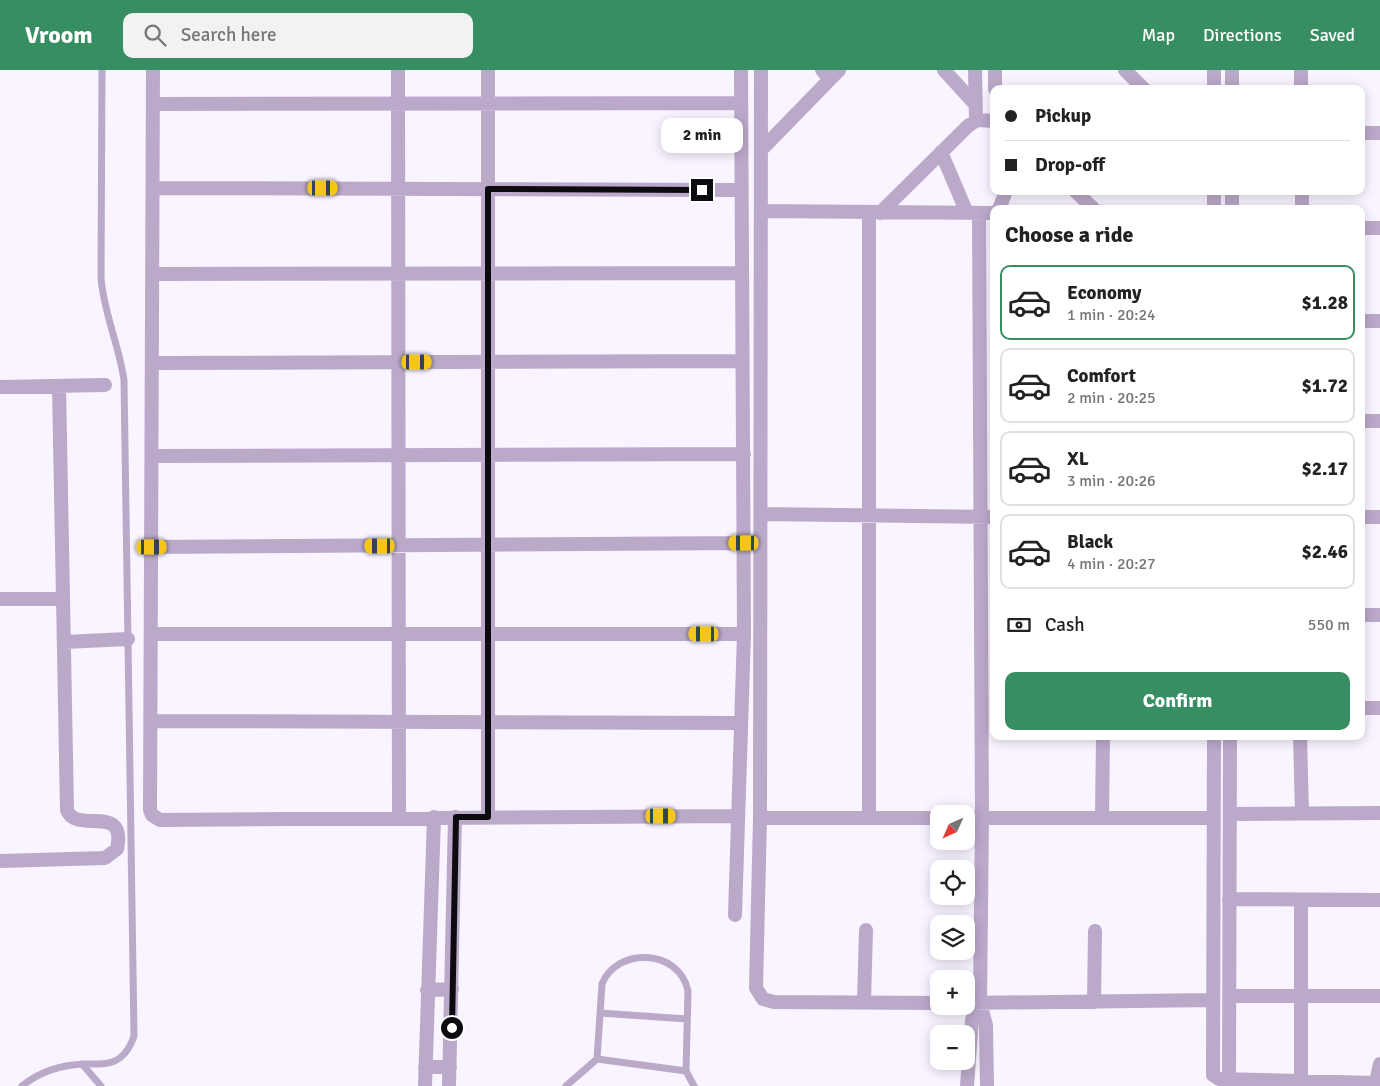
<!DOCTYPE html>
<meta charset="utf-8">
<style>
body{margin:0;font-family:Signika,sans-serif;background:#f2f2f2;color:#222;height:100vh;display:flex;flex-direction:column;font-size:19px;white-space:nowrap}
*{box-sizing:border-box;margin:0}
p{font-size:16px;color:#767676}
.icon{flex:none;width:28px;height:28px;fill:none;stroke:currentColor;stroke-width:2;stroke-linecap:round;stroke-linejoin:round}
.map{position:relative;flex:1;overflow:hidden}
.panel{position:absolute;left:990px;top:135px;width:375px;height:535px;display:flex;flex-direction:column;background:#fff;border-radius:10px;box-shadow:0 2px 12px #0003}
.panel>*{flex:none}
.banner{position:absolute;left:990px;top:15px;width:375px;height:110px;border-radius:10px;box-shadow:0 2px 12px #0003;display:grid;align-content:center;height:110px;padding:0 15px;background:#fff}
.needle{width:32px;rotate:225deg}
.controls{position:absolute;left:930px;top:735px;display:grid;gap:10px}
.controls a{display:grid;place-items:center;width:45px;height:45px;border-radius:10px;background:#fff;box-shadow:0 2px 12px #0003;font-size:25px}
.end{position:absolute;width:22px;height:22px;margin:-11px;border:6px solid #0d0b0f;background:#fff;box-shadow:0 0 0 2px #fff}
.from{border-radius:50%}
.bubble{position:absolute;height:35px;border-radius:10px;background:#fff;box-shadow:0 2px 12px #0003;font-size:16px;font-weight:700;line-height:35px;text-align:center}
.car{position:absolute;width:15px;height:30px;margin:-15px -8px;border-radius:6px;box-shadow:0 0 4px 1px #0007;background:linear-gradient(#f5c518 24%,#345 0 40%,#f5c518 0 76%,#345 0 86%,#f5c518 0)}
.banner b{display:flex;align-items:center;gap:18px;height:48px;font-size:19px}
.banner b+b{border-top:1px solid #e0e0e0}
.banner i{width:12px;height:12px;background:#222}
ul{padding:0;list-style:none}
li{display:flex;align-items:center;gap:15px;height:75px;margin:0 10px 8px;padding:0 5px;border:2px solid #e0e0e0;border-radius:10px}
li div{flex:1}
li b{display:block;font-size:19px}
li em{font-style:normal;font-weight:700}
li.active{border-color:#368e62}
li>.icon{width:45px;height:45px;stroke-width:1.5}
h2{padding:0 15px;font-size:22px;line-height:60px}
.pay{display:flex;align-items:center;gap:12px;height:55px;padding:0 15px;font-size:19px}
.pay p{margin-inline-start:auto}
.primary-button{display:flex;gap:10px;margin-top:auto;padding:10px 15px}
.primary-button a{flex:1;height:58px;border-radius:10px;background:#368e62;color:#fff;font-size:20px;font-weight:700;line-height:58px;text-align:center}
header{display:flex;align-items:center;gap:30px;box-sizing:border-box;height:70px;padding:0 25px;background:#368e62;color:#fff}
header strong{font-size:24px}
nav{display:flex;gap:28px;margin-inline-start:auto;font-size:18px}
.search{width:350px;height:45px;background:#f2f2f2;display:flex;align-items:center;gap:12px;box-sizing:border-box;padding:0 18px;border-radius:10px;color:#767676;font-size:19px}
.map>svg:first-child{display:block}
.lines{fill:none;stroke-linecap:round;stroke-linejoin:round}
.service{stroke:#baa9c9;stroke-width:7}
.minor{stroke:#baa9c9;stroke-width:14}
.route{stroke:#0d0b0f;stroke-width:6}
</style>
<header>
<strong>Vroom</strong>
<div class="search"><svg class="icon" aria-label="search" viewBox="0 0 24 24"><circle cx="10" cy="10" r="6"/><path d="M15 15l6 6"/></svg>Search here</div>
<nav><a>Map</a><a>Directions</a><a>Saved</a></nav>
</header>
<div class="map">
<svg width="1380" height="1016" viewBox="0 0 1380 1016">
<rect width="100%" height="100%" fill="#f9f4ff"/>
<g class="lines">
<path class="service" d="M600,943L687,949
M597,989L602,914C616,877 679,878 688,921L686,1001
M82,994L101,1016
M22,1016C39,1002 62,995 84,994C92,994 104,995 112,992C124,988 130,978 134,966L124,310C119,275 104,244 101,208L102,0
M566,1016L597,989L686,1001L694,1016"/>
<path class="minor" d="M153,0L150,740L152,745L160,750L738,746
M398,0L399,747
M488,0V747
M761,0L760,748L756,918L763,929L774,932L939,933
M822,0L830,9
M944,0L975,34
M975,0L976,50
M1125,0L1144,19
M1214,0V19
M1301,0V19
M995,19V0
M1232,19V0
M153,34L741,33
M1361,63H1380
M762,79L839,0
M941,82L967,143
M154,118L741,120
M1075,121L1094,139
M1214,121V139
M1302,121V139
M999,139L1006,121
M1232,139V121
M762,141L994,143
M880,143L968,56L977,50L994,51
M979,143L982,748L980,933L986,955L987,1016
M1361,158H1380
M153,204L741,203
M1361,251H1380
M152,293L742,291
M0,317L105,315
M1361,351H1380
M152,386L744,384
M761,444L994,447
M1361,447H1380
M151,477L744,473
M0,529H63
M1361,545H1380
M151,564H744
M64,572L128,569
M1361,638H1380
M151,651L740,653
M1214,666L1213,1005L1219,1009L1375,1013
M1300,666L1302,743
M1230,744L1380,743
M760,748H939
M869,748V142
M966,748H1212
M1102,748L1103,666
M0,791L105,788L117,779C127,732 76,765 67,740L59,316
M1229,829L1380,830
M1301,830V1011
M735,845L744,564L741,0
M427,920L452,919
M1229,926H1380
M864,931L866,860
M1094,932L1095,861
M966,933L1213,930
M425,997H450
M1229,1010L1230,666
M425,1016L434,747
M449,1016L455,747
M967,1016L972,950L980,933
M1375,1016L1380,994"/>
</g>
<g class="lines">
<path class="route" d="M452,958L456,747H488V119L702,120"/>
</g>
</svg>
<div class="controls">
<a><svg class="needle" viewBox="-14 -14 28 28"><path d="M0-13l5 13h-10z" fill="#e53935"/><path d="M0 13l5-13h-10z" fill="#767676"/></svg></a>
<a><svg class="icon" aria-label="locate" viewBox="0 0 24 24"><circle cx="12" cy="12" r="6"/><path d="M12 2v4M12 18v4M2 12h4M18 12h4"/></svg></a>
<a><svg class="icon" aria-label="layers" viewBox="0 0 24 24"><path d="M12 4l9 5-9 5-9-5zM3 14l9 5 9-5"/></svg></a>
<a>+</a>
<a>−</a>
</div>
<i class="end from" style="left:452px;top:958px"></i>
<i class="end" style="left:702px;top:120px"></i>
<div class="bubble" style="left:661px;top:48px;width:82px">2 min</div>
<i class="car" style="left:323px;top:118px;rotate:90deg"></i>
<i class="car" style="left:417px;top:292px;rotate:90deg"></i>
<i class="car" style="left:744px;top:473px;rotate:270deg"></i>
<i class="car" style="left:380px;top:476px;rotate:270deg"></i>
<i class="car" style="left:152px;top:477px;rotate:90deg"></i>
<i class="car" style="left:704px;top:564px;rotate:270deg"></i>
<i class="car" style="left:661px;top:746px;rotate:90deg"></i>
<div class="banner">
<b><i class="from"></i>Pickup</b>
<b><i></i>Drop-off</b>
</div>
<section class="panel">
<h2>Choose a ride</h2>
<ul>
<li class="active"><svg class="icon" aria-label="car" viewBox="0 0 24 24"><path d="M5 17H2v-5l4-1 3-4h7l3 4 3 1v5h-3M9 17h6M6 11h13"/><circle cx="7" cy="17" r="2"/><circle cx="17" cy="17" r="2"/></svg><div><b>Economy</b><p>1 min · 20:24</p></div><em>$1.28</em></li>
<li><svg class="icon" aria-label="car" viewBox="0 0 24 24"><path d="M5 17H2v-5l4-1 3-4h7l3 4 3 1v5h-3M9 17h6M6 11h13"/><circle cx="7" cy="17" r="2"/><circle cx="17" cy="17" r="2"/></svg><div><b>Comfort</b><p>2 min · 20:25</p></div><em>$1.72</em></li>
<li><svg class="icon" aria-label="car" viewBox="0 0 24 24"><path d="M5 17H2v-5l4-1 3-4h7l3 4 3 1v5h-3M9 17h6M6 11h13"/><circle cx="7" cy="17" r="2"/><circle cx="17" cy="17" r="2"/></svg><div><b>XL</b><p>3 min · 20:26</p></div><em>$2.17</em></li>
<li><svg class="icon" aria-label="car" viewBox="0 0 24 24"><path d="M5 17H2v-5l4-1 3-4h7l3 4 3 1v5h-3M9 17h6M6 11h13"/><circle cx="7" cy="17" r="2"/><circle cx="17" cy="17" r="2"/></svg><div><b>Black</b><p>4 min · 20:27</p></div><em>$2.46</em></li>
</ul>
<div class="pay"><svg class="icon" aria-label="cash" viewBox="0 0 24 24"><path d="M3 7h18v10H3z"/><circle cx="12" cy="12" r="2"/></svg>Cash<p>550 m</p></div>
<div class="primary-button"><a>Confirm</a></div>
</section>
</div>
